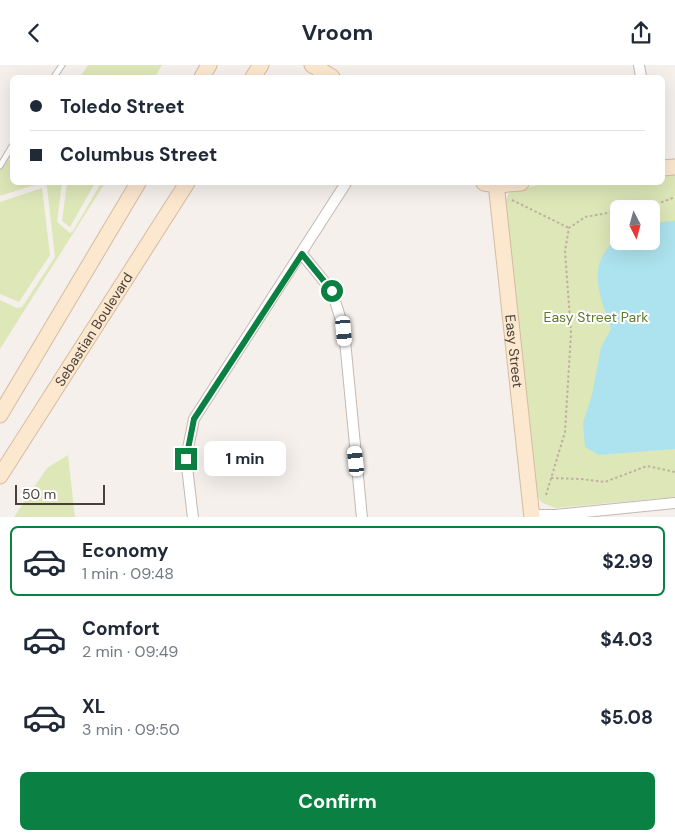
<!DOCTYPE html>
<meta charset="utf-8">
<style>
body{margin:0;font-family:"DM Sans",sans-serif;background:#f6f6f7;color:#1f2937;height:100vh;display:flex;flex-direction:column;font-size:19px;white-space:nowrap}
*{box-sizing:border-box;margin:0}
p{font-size:16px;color:#747a83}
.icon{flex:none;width:28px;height:28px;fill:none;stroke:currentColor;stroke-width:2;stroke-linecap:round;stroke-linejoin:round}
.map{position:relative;height:452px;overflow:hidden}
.side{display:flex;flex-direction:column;background:#fff;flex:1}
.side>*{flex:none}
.banner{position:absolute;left:10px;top:10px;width:655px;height:110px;border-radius:8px;box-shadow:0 5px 20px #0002;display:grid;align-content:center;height:110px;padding:0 20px;background:#fff}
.needle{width:32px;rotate:174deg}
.buttons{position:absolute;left:610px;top:135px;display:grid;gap:10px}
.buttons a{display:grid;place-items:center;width:50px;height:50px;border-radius:8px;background:#fff;box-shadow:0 5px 20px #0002;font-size:25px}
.scale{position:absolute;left:15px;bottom:12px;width:90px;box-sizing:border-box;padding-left:5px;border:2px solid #4a403a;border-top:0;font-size:14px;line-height:18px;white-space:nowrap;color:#4a403a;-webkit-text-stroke:4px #fff;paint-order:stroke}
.end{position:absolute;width:22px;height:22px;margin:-11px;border:6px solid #0b8043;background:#fff;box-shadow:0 0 0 2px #fff}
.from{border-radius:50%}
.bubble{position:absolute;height:35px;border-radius:8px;background:#fff;box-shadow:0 5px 20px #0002;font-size:16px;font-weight:700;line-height:35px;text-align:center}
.car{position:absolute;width:15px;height:30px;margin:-15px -8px;border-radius:6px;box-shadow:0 0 4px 1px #0007;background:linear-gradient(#fff 24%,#345 0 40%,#fff 0 76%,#345 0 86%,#fff 0)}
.banner b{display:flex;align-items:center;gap:18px;height:48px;font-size:19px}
.banner b+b{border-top:1px solid #e0e1e3}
.banner i{width:12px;height:12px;background:#1f2937}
ul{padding:9px 0 0;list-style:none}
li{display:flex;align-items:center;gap:15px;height:70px;margin:0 10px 8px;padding:0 10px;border:2px solid transparent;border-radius:8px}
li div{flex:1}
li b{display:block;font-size:19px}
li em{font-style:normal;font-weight:700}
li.selected{border-color:#0b8043}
li>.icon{width:45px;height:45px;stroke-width:1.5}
.cta{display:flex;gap:10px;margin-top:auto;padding:10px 20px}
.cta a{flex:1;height:58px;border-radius:8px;background:#0b8043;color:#fff;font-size:20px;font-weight:700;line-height:58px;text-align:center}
header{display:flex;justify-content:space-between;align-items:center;height:65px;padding:0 20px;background:#fff;font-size:22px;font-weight:700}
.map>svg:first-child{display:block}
.green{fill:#dde7b8;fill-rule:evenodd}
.water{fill:#ade3ee}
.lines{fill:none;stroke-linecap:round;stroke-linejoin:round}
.lane-casing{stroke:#c4b9b2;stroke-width:7}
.street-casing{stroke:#c4b9b2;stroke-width:12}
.secondary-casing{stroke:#d6bba0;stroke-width:17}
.path{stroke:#c2aea1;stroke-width:2;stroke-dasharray:2.5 2.5;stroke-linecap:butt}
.lane{stroke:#fff;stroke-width:5}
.street{stroke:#fff;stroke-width:10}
.secondary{stroke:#fce7cf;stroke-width:15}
.route{stroke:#0b8043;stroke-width:6}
.labels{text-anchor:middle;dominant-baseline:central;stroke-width:4;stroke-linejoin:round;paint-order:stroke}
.park-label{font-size:14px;fill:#5d7a2e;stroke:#fff}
.street-label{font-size:14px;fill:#4a403a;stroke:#fff}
</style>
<header><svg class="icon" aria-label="back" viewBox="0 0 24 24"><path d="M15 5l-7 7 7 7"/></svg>Vroom<svg class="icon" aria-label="share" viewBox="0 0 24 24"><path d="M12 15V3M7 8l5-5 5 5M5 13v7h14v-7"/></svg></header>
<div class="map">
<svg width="675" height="453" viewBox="0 0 675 453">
<rect width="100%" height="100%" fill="#f5f0ec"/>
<path class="green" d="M88,0H162L155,12H80Z
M12,81L11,105L12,118H40L0,131V101Z
M675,107V432L555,443L541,437L534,425L505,137L509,128C549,111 619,118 662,118L663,108ZM619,144H651V176H619Z
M45,118H62L57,157L70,168L73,166L101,118H105L0,284V235L17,243L22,242L55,192L47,122Z
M67,118H95L70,162L62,156Z
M42,123L50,190L19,237L0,229V137Z
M68,390L75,452H14L47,403Z"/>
<path class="water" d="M675,156V384L599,390L585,382L583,358L592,330L601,282L611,264C600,230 584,198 619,173V176H651V158Z"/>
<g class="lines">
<defs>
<path id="lane" d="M54,12L62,0
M0,101L12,81"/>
<path id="street" d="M639,0L641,12
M302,189L332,226L344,265L362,453
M532,450H555L675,438
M193,453L186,393L194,354L346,118"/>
<g id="secondary">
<path d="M312,0L332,12"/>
<path d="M202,12L209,0"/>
<path d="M253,12L261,0"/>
<path d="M662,103L675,102"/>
<path d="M484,118L497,120L521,118"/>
<path id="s1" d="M496,118L532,453"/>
<path d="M0,350L138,118"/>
<path id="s2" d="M0,411L187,118"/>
</g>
</defs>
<use href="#lane" class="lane-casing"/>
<use href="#street" class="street-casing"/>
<use href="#secondary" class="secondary-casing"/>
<path class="path" d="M512,135L569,163
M632,144L652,141L675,132
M551,413L581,414L605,417L647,401L675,407
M546,430L565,367L571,268L565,186L569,163L585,152L619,146"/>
<use href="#lane" class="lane"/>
<use href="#street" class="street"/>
<use href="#secondary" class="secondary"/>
</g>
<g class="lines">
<path class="route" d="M186,394L194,354L302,189L332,226"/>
</g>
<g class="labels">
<g class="park-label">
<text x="596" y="252">Easy Street Park</text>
</g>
<g class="street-label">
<text stroke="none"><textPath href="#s2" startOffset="174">Sebastian Boulevard</textPath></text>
<text stroke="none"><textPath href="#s1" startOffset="169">Easy Street</textPath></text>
</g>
</g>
</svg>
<div class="buttons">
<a><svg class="needle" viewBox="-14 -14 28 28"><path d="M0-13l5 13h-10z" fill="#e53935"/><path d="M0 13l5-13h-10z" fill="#747a83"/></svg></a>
</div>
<div class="scale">50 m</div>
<i class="end from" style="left:332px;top:226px"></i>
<i class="end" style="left:186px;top:394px"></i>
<div class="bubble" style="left:204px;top:376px;width:82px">1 min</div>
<i class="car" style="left:344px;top:266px;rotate:175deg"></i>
<i class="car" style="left:356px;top:396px;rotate:354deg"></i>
<div class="banner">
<b><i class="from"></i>Toledo Street</b>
<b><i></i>Columbus Street</b>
</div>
</div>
<section class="side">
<ul>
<li class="selected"><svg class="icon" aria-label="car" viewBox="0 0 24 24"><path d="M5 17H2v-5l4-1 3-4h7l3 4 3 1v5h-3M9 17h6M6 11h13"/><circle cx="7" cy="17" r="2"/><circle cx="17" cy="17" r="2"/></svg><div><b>Economy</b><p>1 min · 09:48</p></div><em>$2.99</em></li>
<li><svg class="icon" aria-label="car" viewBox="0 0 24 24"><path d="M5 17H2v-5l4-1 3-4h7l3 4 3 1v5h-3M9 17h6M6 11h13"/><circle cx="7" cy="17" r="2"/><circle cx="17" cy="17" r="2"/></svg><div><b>Comfort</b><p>2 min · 09:49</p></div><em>$4.03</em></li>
<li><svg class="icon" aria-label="car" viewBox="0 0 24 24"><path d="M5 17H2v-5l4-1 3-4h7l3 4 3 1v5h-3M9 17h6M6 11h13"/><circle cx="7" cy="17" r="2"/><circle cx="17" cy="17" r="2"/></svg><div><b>XL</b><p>3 min · 09:50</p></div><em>$5.08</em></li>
</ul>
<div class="cta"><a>Confirm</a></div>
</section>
